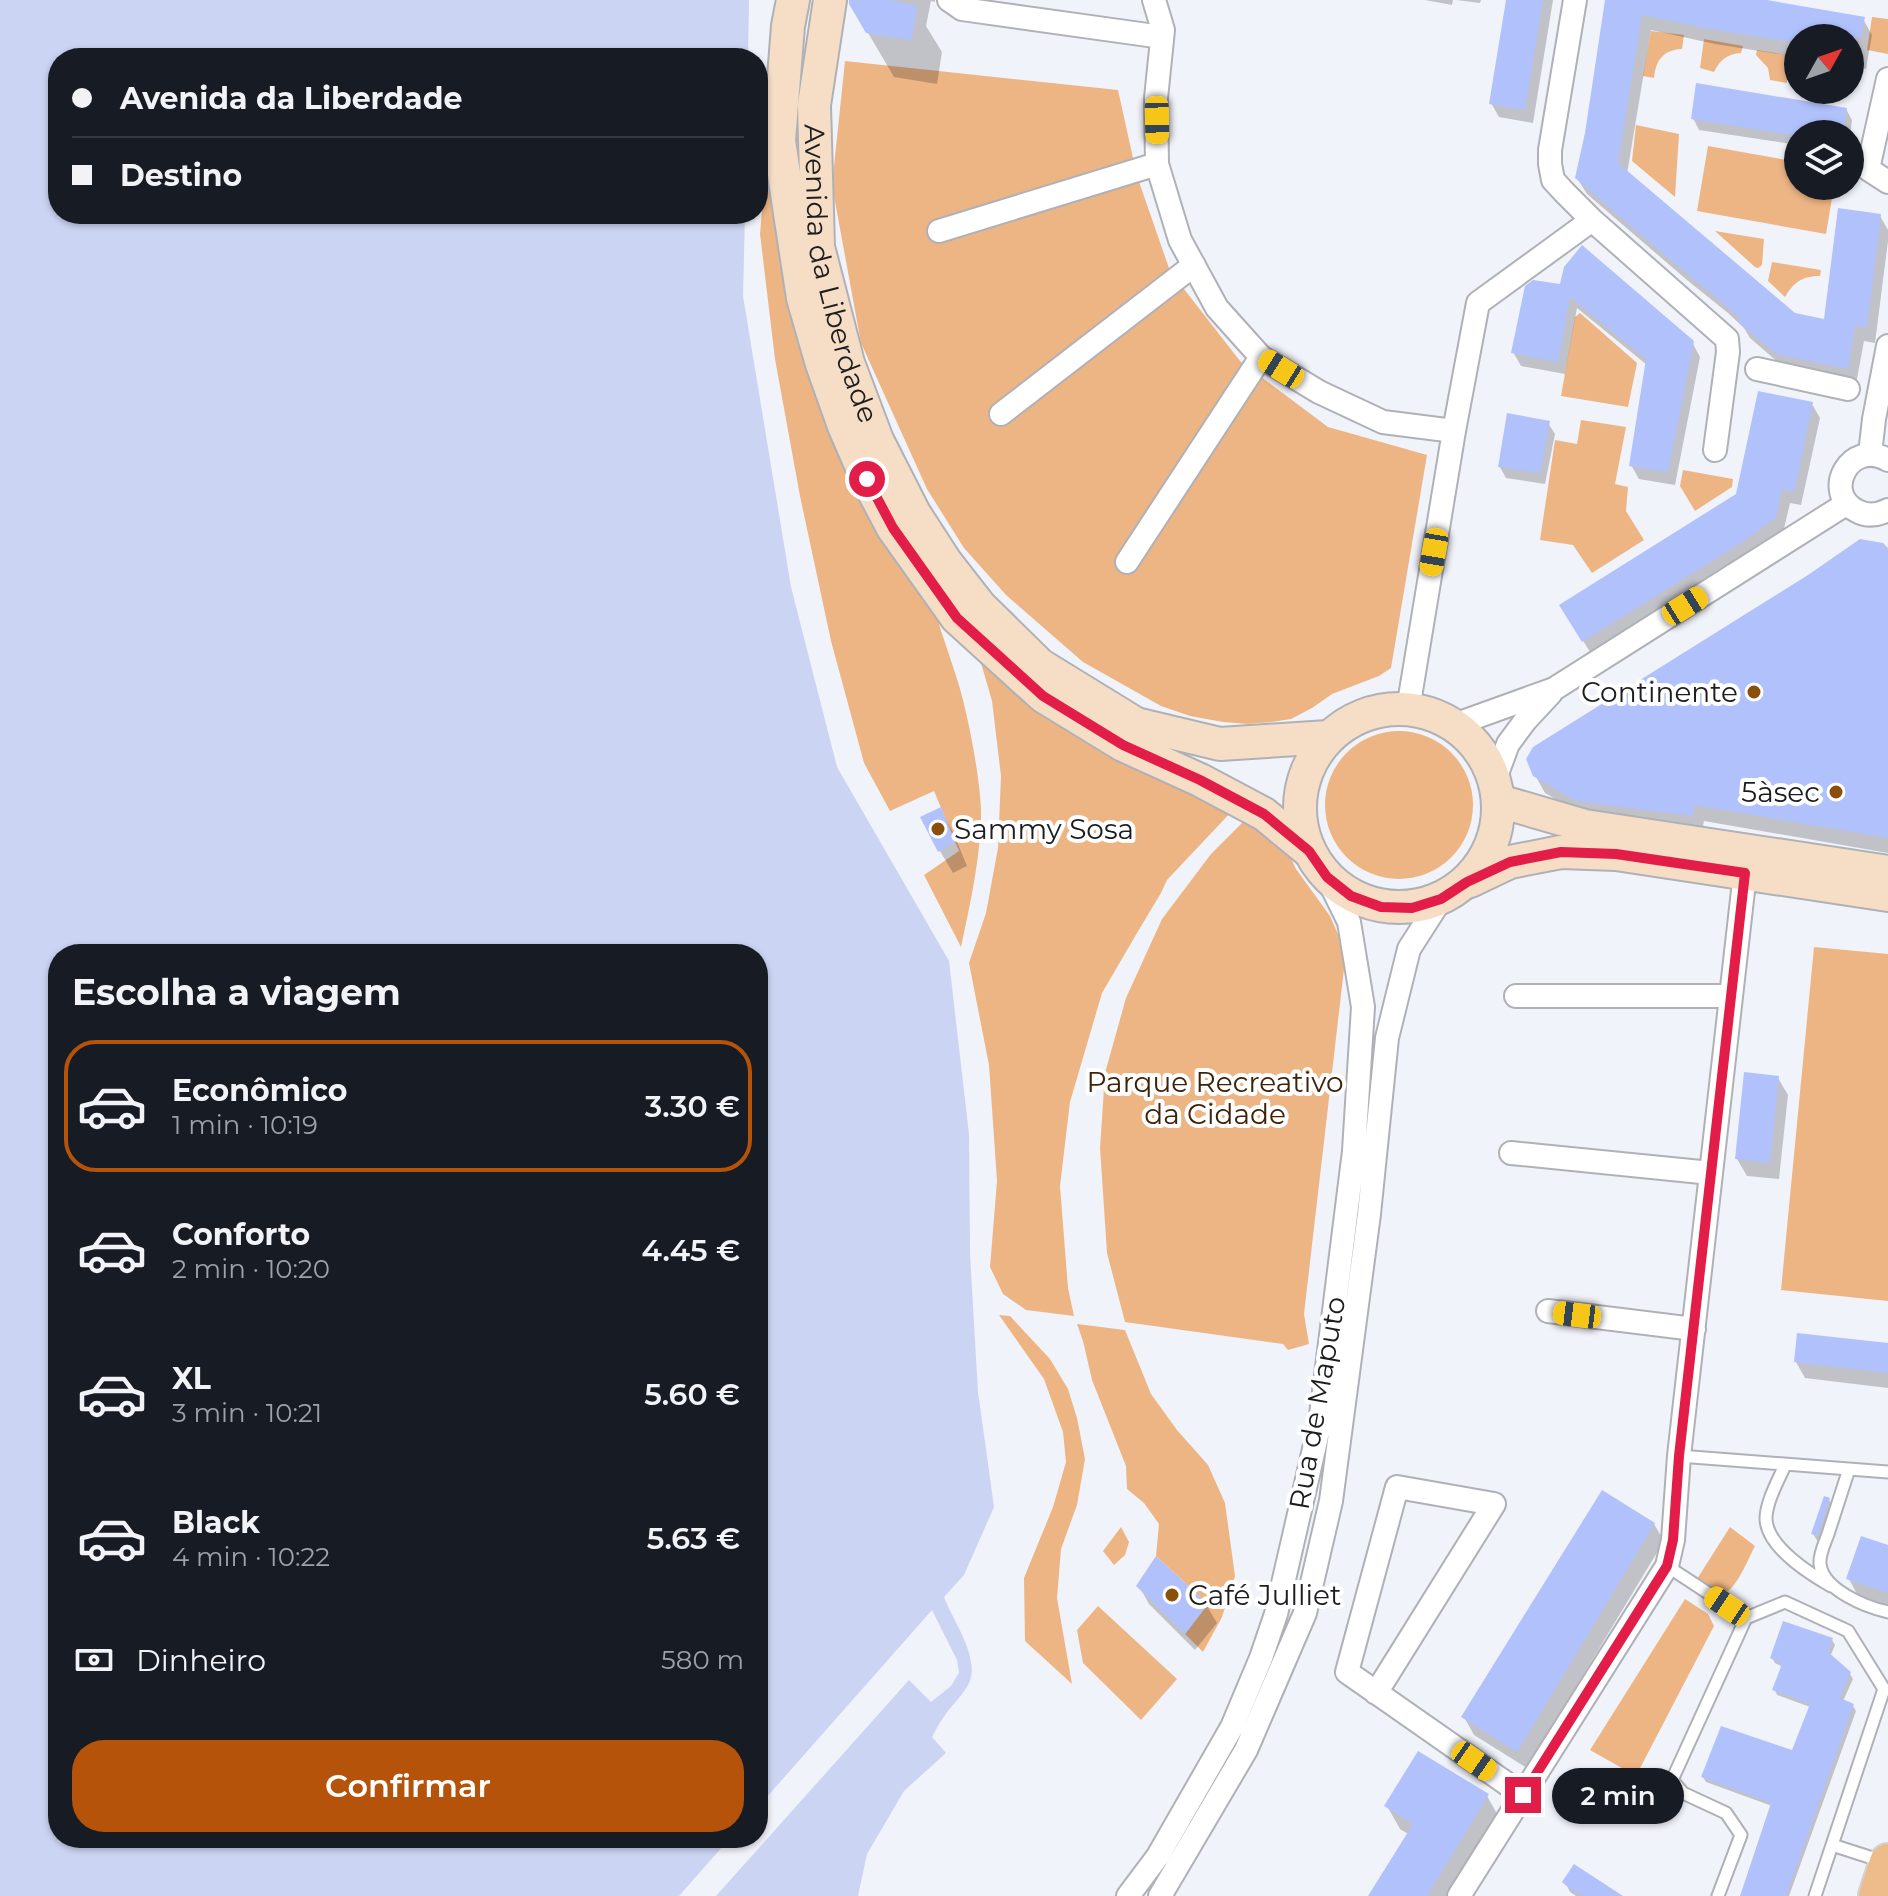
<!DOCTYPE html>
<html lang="pt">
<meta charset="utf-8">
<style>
body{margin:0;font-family:Montserrat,sans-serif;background:#20242c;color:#f1f3f6;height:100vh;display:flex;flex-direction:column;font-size:30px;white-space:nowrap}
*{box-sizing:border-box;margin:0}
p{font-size:26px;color:#9ea1a6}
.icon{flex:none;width:44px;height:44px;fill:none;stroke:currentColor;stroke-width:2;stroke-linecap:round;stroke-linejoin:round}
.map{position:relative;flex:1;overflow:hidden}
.panel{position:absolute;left:48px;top:944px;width:720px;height:904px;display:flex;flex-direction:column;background:#171b24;border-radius:32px;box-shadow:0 2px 6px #0004}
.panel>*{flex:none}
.guide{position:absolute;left:48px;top:48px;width:720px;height:176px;border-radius:32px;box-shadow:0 2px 6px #0004;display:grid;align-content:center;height:176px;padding:0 24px;background:#171b24}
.needle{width:52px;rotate:50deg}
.buttons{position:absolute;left:1784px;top:24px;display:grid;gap:16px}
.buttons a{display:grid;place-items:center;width:80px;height:80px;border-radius:50%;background:#171b24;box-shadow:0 2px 6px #0004;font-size:40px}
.end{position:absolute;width:36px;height:36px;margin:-18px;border:10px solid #e11d48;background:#fff;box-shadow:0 0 0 4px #fff}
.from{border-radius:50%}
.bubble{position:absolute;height:56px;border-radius:28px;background:#171b24;box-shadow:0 2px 6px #0004;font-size:26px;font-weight:600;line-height:56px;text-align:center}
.car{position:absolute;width:24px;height:48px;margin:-24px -12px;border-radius:10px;box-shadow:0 0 6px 2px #0007;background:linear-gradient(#f5c518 24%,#345 0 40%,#f5c518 0 76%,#345 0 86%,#f5c518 0)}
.guide b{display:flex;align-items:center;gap:28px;height:76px;font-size:30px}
.guide b+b{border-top:2px solid #363941}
.guide i{width:20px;height:20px;background:#f1f3f6}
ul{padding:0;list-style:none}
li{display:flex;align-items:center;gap:24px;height:132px;margin:0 16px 12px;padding:0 8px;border:4px solid transparent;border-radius:32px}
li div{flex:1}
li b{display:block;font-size:30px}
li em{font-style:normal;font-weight:600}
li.selected{border-color:#b45309}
li>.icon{width:72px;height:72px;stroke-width:1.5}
h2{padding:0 24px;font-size:36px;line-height:96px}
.pay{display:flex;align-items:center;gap:20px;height:88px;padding:0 24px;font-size:30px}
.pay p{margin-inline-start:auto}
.cta{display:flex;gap:16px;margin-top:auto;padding:16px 24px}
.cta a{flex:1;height:92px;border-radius:32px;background:#b45309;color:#fff;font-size:32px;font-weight:600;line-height:92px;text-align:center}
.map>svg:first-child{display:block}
.green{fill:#eeb584}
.water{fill:#cbd4f2}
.shadow{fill:#0003}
.building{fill:#b1c1fc}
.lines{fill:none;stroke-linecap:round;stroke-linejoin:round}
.lane-casing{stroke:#afb1b7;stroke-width:15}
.street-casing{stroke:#afb1b7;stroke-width:26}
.secondary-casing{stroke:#afb1b7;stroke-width:36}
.primary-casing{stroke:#d2d2d2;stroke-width:40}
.lane{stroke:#fff;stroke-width:11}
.street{stroke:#fff;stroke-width:22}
.secondary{stroke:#f6ddc5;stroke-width:32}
.primary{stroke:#eebc8b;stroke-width:36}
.route{stroke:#e11d48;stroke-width:10}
.poi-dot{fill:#8a4f0b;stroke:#fff;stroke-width:3}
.labels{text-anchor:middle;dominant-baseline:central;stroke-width:8;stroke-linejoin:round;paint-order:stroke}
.street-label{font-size:28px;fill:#1c1d1f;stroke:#fff}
.poi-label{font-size:28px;fill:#1c1d1f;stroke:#fff;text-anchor:end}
.park-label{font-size:28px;fill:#3d2309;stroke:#fff}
</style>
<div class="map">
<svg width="1888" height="1896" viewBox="0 0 1888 1896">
<rect width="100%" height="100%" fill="#f1f3fa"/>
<path class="green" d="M1872,17L1888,19V54L1867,50Z
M1651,31L1684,35L1682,49C1663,50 1656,60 1654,78L1643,76Z
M1704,39L1743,46L1741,53C1727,54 1720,60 1714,72L1700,68Z
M1757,50L1787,55V83L1770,80L1768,68L1756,55Z
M845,61L1118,90L1137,176L1170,271L1240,361L1328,427L1427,455L1391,668L1379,676L1332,694L1312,708L1291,719L1272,722L1248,724L1223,722L1190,716L1161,706L1083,662L1006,595L964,548L927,489L861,343L832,185Z
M1636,125L1679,134L1675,197L1632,161Z
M1708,146L1798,162V186H1834L1826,234L1697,211Z
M764,185L770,189L787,287L934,606C942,638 955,668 963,700C971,732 979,775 981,808C982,850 970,906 961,947L924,875L959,851L934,791L890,811L864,763L831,641L800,496L775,359L760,234Z
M1715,231L1764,239L1762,265L1758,268L1755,267Z
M1772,262L1821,270L1820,276C1802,276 1794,282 1785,297L1768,281Z
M1580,313L1637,363L1628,407L1561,396L1575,317Z
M1581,420L1626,427L1615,484L1628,487L1626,511L1644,540L1592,573L1573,545L1540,540L1555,440L1577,444Z
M1683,470L1733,479L1732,487L1695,511L1680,486Z
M979,656L1233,810L1167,880L1161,893L1137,933L1102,993L1070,1102L1060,1186L1068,1288L1074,1316L1026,1310L1003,1294L990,1267L997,1181L989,1065L969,963L986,913L998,848L1001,776L992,701Z
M1325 805a74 74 0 1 1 148 0a74 74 0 1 1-148 0Z
M1247,818L1286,848L1296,869L1330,916L1340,939L1344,969L1304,1314L1309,1344L1288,1350L1283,1344L1125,1322L1107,1253L1100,1148L1105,1073L1126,998L1162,919L1211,854Z
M1814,947L1888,954V1301L1781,1290Z
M999,1315L1010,1316L1050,1359L1068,1389L1077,1418L1085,1459L1077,1505L1061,1549L1057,1598L1072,1684L1025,1641L1024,1578L1053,1507L1066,1462L1063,1432L1044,1379Z
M1077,1324L1125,1330L1151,1394L1177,1430L1208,1465L1225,1503L1235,1576L1222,1617L1203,1652L1185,1634L1208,1604L1156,1556L1159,1524L1144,1503L1127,1489L1126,1466L1092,1380L1083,1341Z
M1121,1527L1129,1542L1125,1555L1114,1565L1103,1551Z
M1730,1527L1755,1546C1749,1557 1734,1596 1721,1593C1713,1591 1704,1583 1697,1579Z
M1685,1599L1708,1614L1714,1626L1636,1776L1590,1750Z
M1098,1606L1177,1679L1141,1720L1083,1663L1077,1630Z"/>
<path class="water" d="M0,0H749L748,58H58V214H745L743,296L791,587L837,767L949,961L969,1134L970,1254L978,1392L994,1507L964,1575L944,1597C953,1621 982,1660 968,1685C962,1696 952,1705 945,1715C940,1722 936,1729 932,1737L946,1753L904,1791L867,1854L858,1896H716L909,1680L931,1702L951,1686L959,1673L957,1660L932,1610L758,1807V954H58V1838H730L679,1896H0Z"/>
<path class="shadow" d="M856,0H935V2L931,1L926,26L942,52L937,84L894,77L854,9Z
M1425,0H1453L1452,5Z
M1456,0H1481L1480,3Z
M1508,0H1553L1533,123L1499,117L1491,103Z
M1607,0H1755L1863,19L1872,35L1866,69L1850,66V38H1798V57L1715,44L1651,30L1627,174L1794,315L1825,322L1880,216L1888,230V241L1875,343L1864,341L1856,384L1787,370L1750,338L1744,328L1728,313L1687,280L1587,194L1577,178L1587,133Z
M1846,109L1852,120L1850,136V134H1798V145L1699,130L1693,118Z
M1534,282L1692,342L1700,357L1675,485L1639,479L1631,465L1647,365L1577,308L1565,374L1521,366L1513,352Z
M1812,404L1820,418L1801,505L1790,503L1783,533L1592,655L1570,620L1738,495Z
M1548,423L1555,434L1545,484L1506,478L1500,467Z
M1888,551V853L1704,821L1702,832L1588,818L1545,793L1535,775Z
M940,809L953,832L967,866L953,873L940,851Z
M1778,1078L1788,1095L1779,1179L1747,1176L1737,1159Z
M1888,1345V1388L1805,1378L1796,1362Z
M1829,1500L1836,1511L1820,1545L1813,1534Z
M1654,1524L1664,1541L1527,1768L1474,1735L1464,1717Z
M1888,1548V1606L1858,1596L1849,1579Z
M1139,1586L1207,1606L1217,1623L1195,1650L1149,1604Z
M1832,1640L1835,1645L1830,1657L1850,1674L1853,1679L1843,1701L1853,1706L1856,1711L1789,1896H1742L1772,1806L1706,1782L1703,1777L1793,1752L1810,1707L1777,1695L1775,1690L1783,1667L1775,1663L1772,1658Z
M1487,1796L1500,1819L1454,1896H1371L1408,1834L1400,1829L1387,1806Z
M1565,1882L1612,1896H1576L1570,1892Z"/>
<path class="building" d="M849,0H890L917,6L912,40L866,33L849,4Z
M1506,0H1543L1525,110L1489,104Z
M1605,0H1767L1865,17L1861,38H1798V43L1704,28L1642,15L1618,163L1795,313L1824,319L1838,208L1881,214L1867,328L1855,326L1848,369L1776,354L1738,322L1740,319L1716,297L1675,264L1575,178L1585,133Z
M1696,83L1847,108L1843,134H1798V136L1691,119Z
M1582,245L1694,341L1668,472L1629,466L1646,359L1570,297L1558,362L1511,353L1525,286L1533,280L1560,284L1564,267Z
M1758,391L1813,402L1794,492L1782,489L1776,518L1741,543L1582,642L1559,605L1736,494Z
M1507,413L1550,421L1540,473L1498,467Z
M1860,539L1883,543L1888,548V838L1695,805L1693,816L1576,801L1533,776L1526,759L1533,747L1808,575Z
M941,807L955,842L938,852L920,817Z
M1744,1072L1779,1076L1770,1163L1735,1159Z
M1797,1333L1888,1343V1373L1794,1362Z
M1602,1490L1655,1523L1517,1752L1461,1717Z
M1824,1496L1830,1498L1818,1536L1811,1534Z
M1861,1536L1888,1545V1593L1846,1579Z
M1156,1556L1208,1604L1185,1634L1136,1586Z
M1783,1621L1833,1638L1828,1652L1851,1672L1840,1698L1854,1704L1786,1896H1740L1771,1803L1701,1777L1721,1726L1792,1750L1810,1704L1772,1690L1782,1664L1770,1658Z
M1418,1751L1489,1794L1427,1896H1368L1413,1824L1384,1806Z
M1574,1864L1623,1896H1584L1569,1888L1562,1882Z"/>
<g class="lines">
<defs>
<path id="lane" d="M1679,1456L1888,1472
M1785,1465C1778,1481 1766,1502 1766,1519C1767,1547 1810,1574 1831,1586
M1849,1469C1842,1490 1835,1512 1828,1534C1825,1543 1819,1554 1820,1564C1823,1590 1866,1607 1888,1612
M1667,1566L1746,1618
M1832,1845L1885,1862
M1718,1896L1741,1835L1726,1813L1683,1793L1672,1780L1746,1618L1785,1602L1848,1631L1884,1689L1815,1896"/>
<path id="street" d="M949,0L962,9L1162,37
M1154,0L1163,30L1156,98L1157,164L1180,240L1217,308L1261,357L1319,392L1383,422L1454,431
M1575,0L1550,150V164L1553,180L1564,192L1592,220L1727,339L1728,352L1715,450
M1888,79L1868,169L1888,182
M939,231L1157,164
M1757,369L1848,389
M1001,414L1194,265
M1870,454L1874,419L1888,346
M1888,460C1850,438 1821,493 1857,511C1868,517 1878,515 1888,510
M1127,562L1261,357
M1408,709L1454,431L1478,303L1592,220
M1454,725L1554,689L1846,504
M1495,779L1508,744L1525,721L1551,693
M1516,996H1731
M1511,1153L1711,1173
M1548,1311L1694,1329
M1376,1693L1494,1504L1397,1487L1347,1672L1523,1795
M1128,1896L1158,1856L1232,1727L1261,1658L1276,1614L1320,1423L1354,1151L1363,1007L1349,922L1327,877
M1160,1896L1246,1750L1305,1613L1331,1501L1369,1214L1387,1038L1409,949L1441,899
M1459,1896L1667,1566L1673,1540L1679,1456L1745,873"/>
<g id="secondary">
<path d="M793,0L788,26L779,141L803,298L822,364L844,426L867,479L893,528L957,618L1043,696L1123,745L1200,780L1264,814L1309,851"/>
<path id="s1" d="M830,0L814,105L818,247L848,363L877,440L914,513L945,561L980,606L1040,665L1136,724L1220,744L1328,737"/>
<circle cx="1399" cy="808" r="99"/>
<path d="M1499,801L1585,826L1888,872"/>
<path d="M1470,881L1510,862L1561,852L1616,854L1888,895"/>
</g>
<path id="primary" d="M1877,1896L1888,1862"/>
</defs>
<use href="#lane" class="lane-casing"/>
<use href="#street" class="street-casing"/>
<use href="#secondary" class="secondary-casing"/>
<use href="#primary" class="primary-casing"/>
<use href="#lane" class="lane"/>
<use href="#street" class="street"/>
<use href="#secondary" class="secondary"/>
<use href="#primary" class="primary"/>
</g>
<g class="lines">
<path class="route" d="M867,479L893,528L957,618L1043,696L1123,745L1200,780L1264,814L1309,851L1327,877L1351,896L1381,907L1412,908L1441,899L1467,882L1510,862L1561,852L1616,854L1745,873L1679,1456L1673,1540L1667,1566L1523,1795"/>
</g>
<g class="poi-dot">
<circle cx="1754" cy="692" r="8"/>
<circle cx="1836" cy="792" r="8"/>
<circle cx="938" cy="829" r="8"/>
<circle cx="1172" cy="1595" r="8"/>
</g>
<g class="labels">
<g class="street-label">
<text stroke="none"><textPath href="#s1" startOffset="278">Avenida da Liberdade</textPath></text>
<text transform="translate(1317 1403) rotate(-80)">Rua de Maputo</text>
</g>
<g class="poi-label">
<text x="1738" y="692">Continente</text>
<text x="1820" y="792">5àsec</text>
<text x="954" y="829" text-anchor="start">Sammy Sosa</text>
<text x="1188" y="1595" text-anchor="start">Café Julliet</text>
</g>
<g class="park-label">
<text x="1215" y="1082">Parque Recreativo<tspan x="1215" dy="32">da Cidade</tspan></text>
</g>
</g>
</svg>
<div class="buttons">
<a><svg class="needle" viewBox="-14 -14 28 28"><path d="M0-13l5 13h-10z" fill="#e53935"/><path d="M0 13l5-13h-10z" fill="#9ea1a6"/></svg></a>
<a><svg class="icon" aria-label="layers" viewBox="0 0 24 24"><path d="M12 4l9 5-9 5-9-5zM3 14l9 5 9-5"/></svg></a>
</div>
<i class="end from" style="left:867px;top:479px"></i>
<i class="end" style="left:1523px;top:1795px"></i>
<div class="bubble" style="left:1552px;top:1768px;width:132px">2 min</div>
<i class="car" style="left:1157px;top:120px;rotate:179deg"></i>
<i class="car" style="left:1281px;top:369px;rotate:302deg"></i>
<i class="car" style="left:1434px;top:552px;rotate:190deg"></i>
<i class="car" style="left:1685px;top:606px;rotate:58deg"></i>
<i class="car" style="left:1577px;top:1315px;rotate:277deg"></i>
<i class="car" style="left:1727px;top:1606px;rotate:304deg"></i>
<i class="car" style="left:1474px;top:1761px;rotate:125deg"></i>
<div class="guide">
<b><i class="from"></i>Avenida da Liberdade</b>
<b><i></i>Destino</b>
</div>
<section class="panel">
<h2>Escolha a viagem</h2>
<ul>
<li class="selected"><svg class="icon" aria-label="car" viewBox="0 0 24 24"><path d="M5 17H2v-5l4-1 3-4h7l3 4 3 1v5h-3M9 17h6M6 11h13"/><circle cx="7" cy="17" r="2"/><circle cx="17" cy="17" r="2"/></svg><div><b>Econômico</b><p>1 min · 10:19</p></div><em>3.30 €</em></li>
<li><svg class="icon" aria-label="car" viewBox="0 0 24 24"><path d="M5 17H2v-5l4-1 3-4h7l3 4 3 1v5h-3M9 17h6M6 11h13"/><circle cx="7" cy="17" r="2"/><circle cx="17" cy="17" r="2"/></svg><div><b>Conforto</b><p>2 min · 10:20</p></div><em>4.45 €</em></li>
<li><svg class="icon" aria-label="car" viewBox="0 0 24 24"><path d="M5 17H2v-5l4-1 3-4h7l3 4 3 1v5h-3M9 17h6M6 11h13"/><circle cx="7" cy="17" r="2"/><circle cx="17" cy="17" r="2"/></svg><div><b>XL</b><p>3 min · 10:21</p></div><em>5.60 €</em></li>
<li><svg class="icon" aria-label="car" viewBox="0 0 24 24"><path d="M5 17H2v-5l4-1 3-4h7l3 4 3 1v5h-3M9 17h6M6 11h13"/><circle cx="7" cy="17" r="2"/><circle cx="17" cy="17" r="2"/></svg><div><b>Black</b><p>4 min · 10:22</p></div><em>5.63 €</em></li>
</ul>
<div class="pay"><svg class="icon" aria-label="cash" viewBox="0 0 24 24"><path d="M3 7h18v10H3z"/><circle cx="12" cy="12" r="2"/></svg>Dinheiro<p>580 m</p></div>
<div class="cta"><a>Confirmar</a></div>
</section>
</div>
